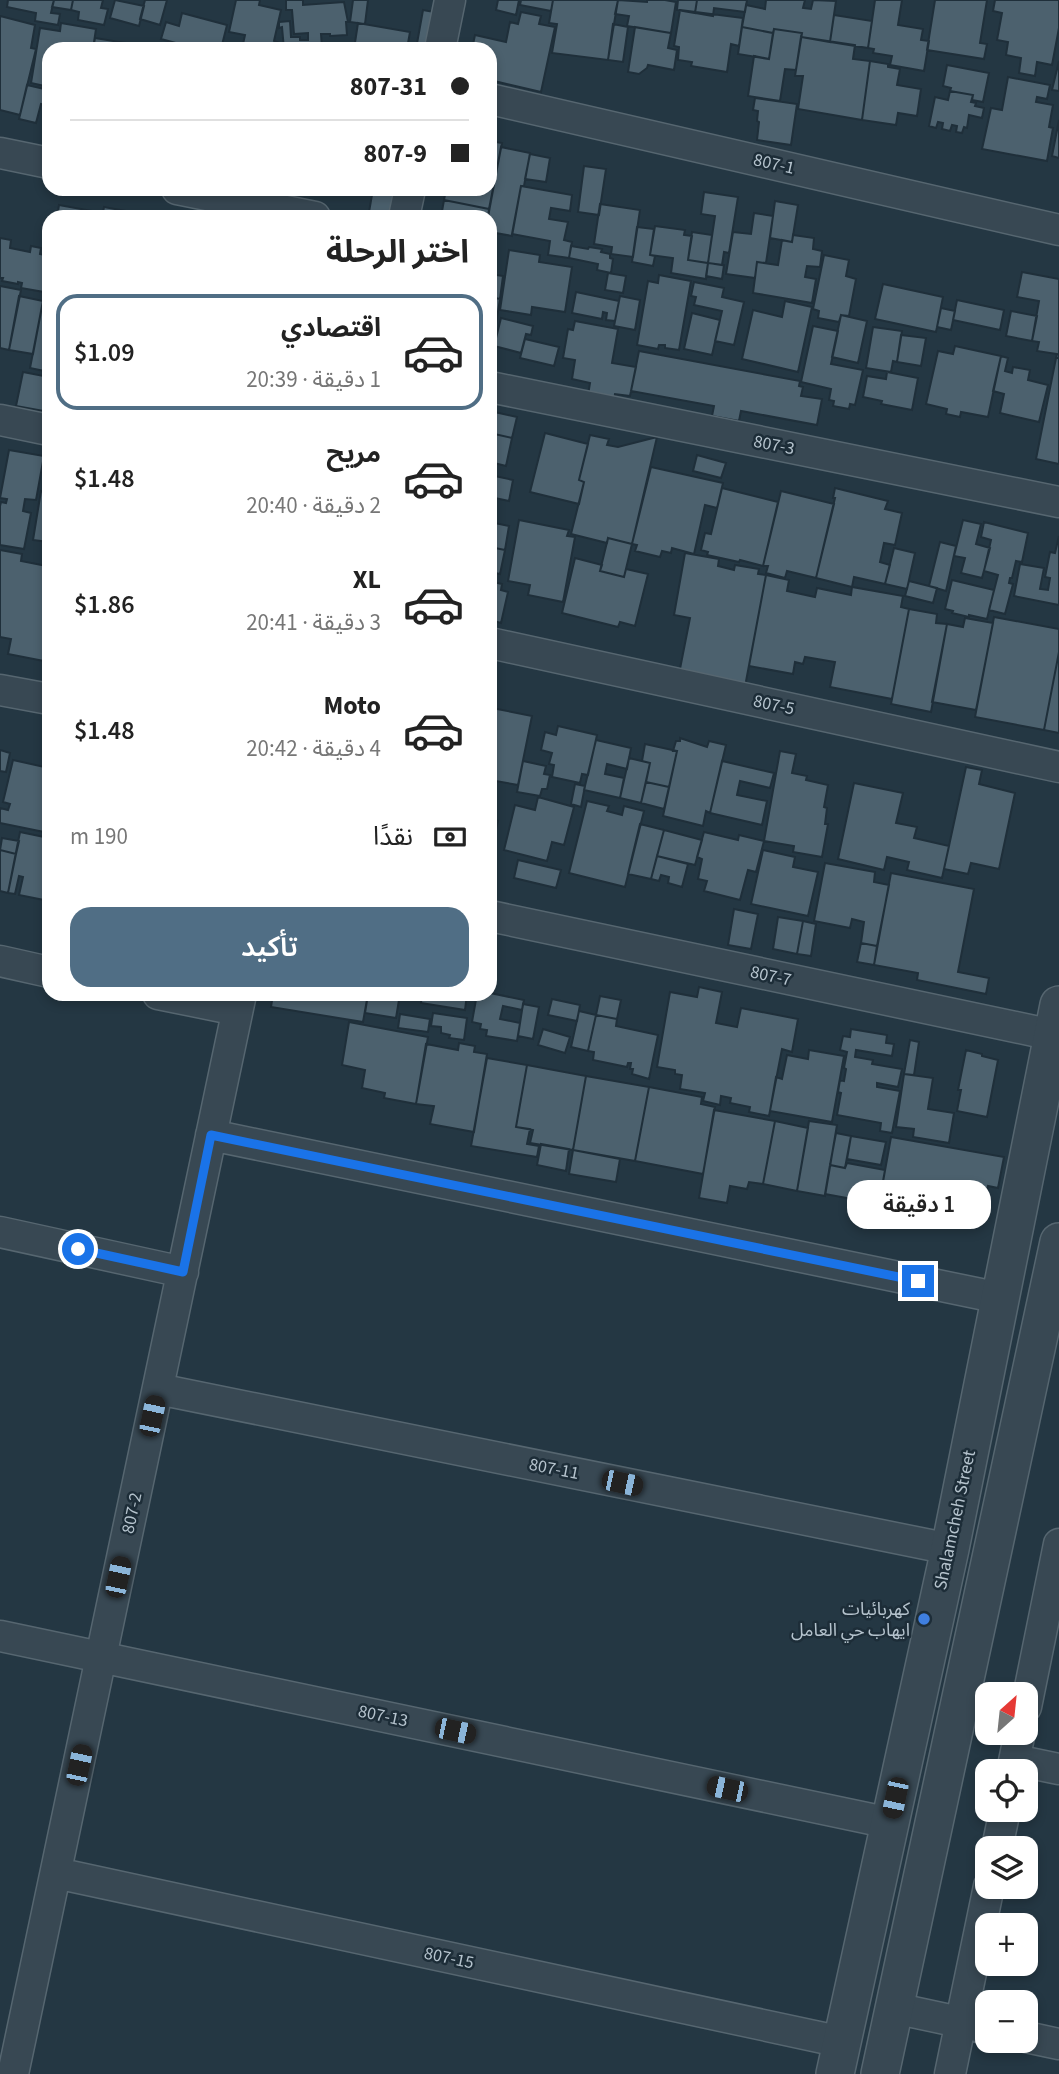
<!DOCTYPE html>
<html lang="ar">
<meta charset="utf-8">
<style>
body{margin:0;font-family:"Source Sans 3","Noto Sans Arabic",sans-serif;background:#f6f6f6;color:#222;direction:rtl;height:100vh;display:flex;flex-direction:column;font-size:26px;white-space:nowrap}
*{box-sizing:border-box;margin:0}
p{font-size:23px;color:#767676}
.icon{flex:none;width:38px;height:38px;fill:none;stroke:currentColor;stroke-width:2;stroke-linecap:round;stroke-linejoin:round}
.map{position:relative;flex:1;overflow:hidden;direction:ltr}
.side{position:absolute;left:42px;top:210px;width:455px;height:791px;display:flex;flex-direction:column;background:#fff;border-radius:21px;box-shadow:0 4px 10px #0003;direction:rtl}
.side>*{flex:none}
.guide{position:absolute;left:42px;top:42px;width:455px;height:154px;border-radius:21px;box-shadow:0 4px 10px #0003;direction:rtl;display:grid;align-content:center;height:154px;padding:0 28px;background:#fff}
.needle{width:46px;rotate:27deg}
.controls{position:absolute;left:975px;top:1682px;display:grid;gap:14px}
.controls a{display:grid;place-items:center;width:63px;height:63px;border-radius:14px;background:#fff;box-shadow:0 4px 10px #0003;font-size:35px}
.end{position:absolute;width:32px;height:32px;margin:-16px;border:9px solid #1a73e8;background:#fff;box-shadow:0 0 0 4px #fff}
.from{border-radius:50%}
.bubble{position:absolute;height:49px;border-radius:21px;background:#fff;box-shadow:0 4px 10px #0003;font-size:23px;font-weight:600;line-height:49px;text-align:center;direction:rtl}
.car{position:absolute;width:21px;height:42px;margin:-21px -10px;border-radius:9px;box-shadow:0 0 5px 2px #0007;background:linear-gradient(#222 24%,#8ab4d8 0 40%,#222 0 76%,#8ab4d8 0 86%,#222 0)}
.guide b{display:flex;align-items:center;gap:24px;height:66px;font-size:26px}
.guide b+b{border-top:2px solid #e0e0e0}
.guide i{width:18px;height:18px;background:#222}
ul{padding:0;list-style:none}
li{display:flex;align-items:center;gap:21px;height:116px;margin:0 14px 10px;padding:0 14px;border:4px solid transparent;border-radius:21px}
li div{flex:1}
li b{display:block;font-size:26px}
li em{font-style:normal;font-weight:600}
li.selected{border-color:#506e85}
li>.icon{width:63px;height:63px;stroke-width:1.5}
h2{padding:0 28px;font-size:32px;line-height:84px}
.pay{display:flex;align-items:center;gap:18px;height:77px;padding:0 28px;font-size:26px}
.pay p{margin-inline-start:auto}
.primary-button{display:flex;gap:14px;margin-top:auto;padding:14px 28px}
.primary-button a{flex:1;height:80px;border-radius:21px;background:#506e85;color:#fff;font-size:28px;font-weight:600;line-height:80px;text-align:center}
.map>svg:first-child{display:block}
.building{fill:#4c616e;stroke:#1f2f3a;stroke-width:2}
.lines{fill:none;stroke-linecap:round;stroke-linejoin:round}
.minor-casing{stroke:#566670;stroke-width:33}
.tertiary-casing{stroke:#566670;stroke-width:40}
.minor{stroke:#384853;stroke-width:30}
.tertiary{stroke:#384853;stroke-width:37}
.route{stroke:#1a73e8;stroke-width:9}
.shop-dot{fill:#3f7fe0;stroke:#1d2d38;stroke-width:2.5}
.labels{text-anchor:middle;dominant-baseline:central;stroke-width:5;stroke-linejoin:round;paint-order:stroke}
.street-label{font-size:18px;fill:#b5c3cd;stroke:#1d2d38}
.poi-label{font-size:18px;fill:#b5c3cd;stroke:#1d2d38;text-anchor:end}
</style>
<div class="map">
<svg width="1059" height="2074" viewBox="0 0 1059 2074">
<rect width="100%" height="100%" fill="#243743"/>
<path class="building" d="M8,0H54L51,13L60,14L58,25L35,21L36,13L7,7Z
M54,0H73L71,10L52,7Z
M73,0H103L101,8L108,9L104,25L78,20L79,12L71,10Z
M115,0L144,6L139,26L110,18Z
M145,0H167L160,25L140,19Z
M236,0H260L259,5L281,10L274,41L279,43L278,49H252L253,46L243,44L245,35L229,32Z
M286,0H303V5L344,2L348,22H346L347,35L330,36V34H321L322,48L335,47V49H284L282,27L279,28V22L290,21L291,37H300V40H308V33L294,34L292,10H286Z
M353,0H368L365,24L350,22Z
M498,0H519L516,15L496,10Z
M521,0H553L551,11L520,5Z
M553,0H618L608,60L552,53L557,24L549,23Z
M618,0L647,2V0H665L676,2L671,33L627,26L629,16L615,14Z
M678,0H697L695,13L677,10Z
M697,0H747L745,12L714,8L713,16L695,13Z
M766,0H805L803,8L811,9L813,0L836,1L830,42L801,37L802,33L774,29L773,33L742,27L746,5L765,9Z
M875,0H902L898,25L923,29L921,40L929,41L924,71L890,65L892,56L873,53L874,49L868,48Z
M935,0H987L980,43L987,44L984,59L927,50Z
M995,0H1059V28L1052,65L1037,62L1035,76L1019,73L1021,58L1006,55L1008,42L997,40L1002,13L993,11Z
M423,10L445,14L438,49H416Z
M680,10L743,18L739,46L731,44L727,72L691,66L692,62L678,60L679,47L674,46Z
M521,12L541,16L539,24L555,27L541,92L490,80V49H472L475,35L506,42L510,22L518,24Z
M182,13L227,25L221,49H186L182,48L183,45L161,39L166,22L179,26Z
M834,15L872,21L868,48L830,42Z
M0,16L35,25L31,48L36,49L20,115L0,110Z
M61,23L96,29L93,49H49V87L31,83L40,28L60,31Z
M358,23L410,32L407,49H354Z
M613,24L628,27L623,62L608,60Z
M635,27L671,33L668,48L677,50L674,70L648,65L647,68L639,74L628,72Z
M742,27L773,33L769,59L738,54Z
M774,29L802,33L796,70L785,69L780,101L748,96L754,56L769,59Z
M801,37L855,45L853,59L870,61L862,120L798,109L803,76H795Z
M95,38L156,48V49H93Z
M870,61L888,64V67L900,69L897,85L921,89L917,116L898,113L896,125L862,120Z
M1059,61V91L1052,90Z
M947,65L989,73L983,102L972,100L973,95L950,91L951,88L943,86Z
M1008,77L1050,85L1047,99L1037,97L1036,102L1053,105L1049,127L1053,128L1047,161L982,149L991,108L1002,110Z
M27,85L49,90V106L41,104L36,123L19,119Z
M950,91L973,95L971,102L976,103L975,106L984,108L982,118L969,115L967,128L964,127L962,133L956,132L957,126L952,125L950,131L942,129L943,123L938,122L936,128L929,126L935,97L948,100Z
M755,98L797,104L791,145L757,140L759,122L757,121L758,111L753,110Z
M1059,120V158L1052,156Z
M490,141L502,143L489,209L444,200L446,189H490Z
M501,147L530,153L524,186H521L512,236L490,232V217H488Z
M530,154L550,158L546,182L525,179Z
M584,166L606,169L599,215L578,212Z
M521,186L572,195L570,211L551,208L549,219L568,222L564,240L572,242L569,258L548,255L550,241L512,234Z
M373,189L396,192L392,216L369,212Z
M704,192L738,197L729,253L724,252L722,265L708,263L715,216L701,214Z
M444,200L489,209L488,217H441Z
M775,201L798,205L792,242L770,238Z
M600,204L640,210L633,257L611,254L612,247L594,244Z
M59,205L103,213L102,217H57Z
M104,207L126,211L125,217H127H102Z
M754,213L773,216L766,263L757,262L755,278L726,274L733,232L751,234Z
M655,226L685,230L684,235L692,236L688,260L708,263L706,279L671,273L673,258L650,255Z
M637,227L654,229L650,255L655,256L653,266L632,262Z
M692,232L712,235L708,263L688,260Z
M793,235L814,238L813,249L822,251L820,267L807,266L805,277L816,279L812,303L753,293L757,262L778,265L782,240L792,242Z
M0,238L11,240L10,248L30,252L31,246L41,248L40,254L49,256L44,292L21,288L22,283L18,282V284L2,281L3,278H0Z
M571,246L588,249L589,247L602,249L601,252L610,254V258L613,259L611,273L597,270L598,264L569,258Z
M509,250L540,255L539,262L572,267L565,312L532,307L531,315L500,310Z
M824,255L849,260L846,276L856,279L849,316L841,315L839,322L818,318L819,311L813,309Z
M708,263L724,265L722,279L706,276Z
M1022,272L1059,279V358H1056L1057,354L1037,351L1039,342L1032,341L1039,301L1017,297Z
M608,273L626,276L623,293L605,290Z
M490,274L503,276L500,299L490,297Z
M659,275L691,281L679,350L665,348V345H659L658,349L637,345L648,281L658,283Z
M694,282L724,288L722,297L744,302L734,345L715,341L722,311L694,305L696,297L691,296Z
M883,284L943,297L936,332L875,319Z
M0,286L21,290L9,350L0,348Z
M576,292L619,301L615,321L606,320L607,313L603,312L602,319L572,313Z
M19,296L43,301L33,354L9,350Z
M620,296L640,300L635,330L614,326Z
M490,297L500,299L496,324H490Z
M957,300L1004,310L1000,330L953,320Z
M43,301L49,302V372L30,368Z
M785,301L812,307L798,372L742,359L753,310L782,317Z
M941,308L955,311L951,330L937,327Z
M1011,311L1037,316L1032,341L1006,336Z
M692,313L720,320L712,355L684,349Z
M841,315L867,321L858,363L832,357Z
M501,318L533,326L531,335L526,334L521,353L494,346Z
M575,321L618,329L612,363L636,367L630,396L615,394L613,405L587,401L590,383L572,379L575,360L563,358L568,329L573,330Z
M813,326L838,331L831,364L863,370L855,405L850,404L849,409L833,406L834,401L829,400L831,389L801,382Z
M873,327L902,331L897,362L893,361L891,372L866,368Z
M901,335L926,338L921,366L897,362Z
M525,339L559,347L554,366L520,358Z
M955,346L1001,356L988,417L961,412L960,417L946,414L947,409L926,404L938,351L953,354Z
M639,351L800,381L799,386L803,387L801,396L822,399L817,425L741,411L739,421L712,416L714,406L631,391Z
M1001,356L1008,358L1005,371L1012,373L1013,367L1030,370L1028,380L1048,385L1039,422L1000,413L1004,394L993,391Z
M1056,358H1059V464L1036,459Z
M23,372L49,377V412L16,406Z
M887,372L918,378L912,410L881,404L882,401L863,397L867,376L886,379Z
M490,411L517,417L512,438L490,433Z
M490,433L512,438L506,466L490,462Z
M545,433L588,444L579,480L584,482L579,504L530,492Z
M590,435L609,439L607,445L618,447L657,437L632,544L608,538L607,543L571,534L584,482L579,480Z
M9,450L44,456L36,500L25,499L23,511L31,513L24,549L0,545V506L1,502L6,503L7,499L0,498Z
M697,455L726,463L721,478L693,471Z
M651,467L723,483L717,508L705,505L694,554L672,548L671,553L662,551L660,557L635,551L637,545L632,544Z
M490,475L513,480L509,501L490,497Z
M722,488L778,502L763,566L740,560L739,562L707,555L708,552L701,550L705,533L711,534Z
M835,488L888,501L885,509L902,513L895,545L884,543L880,562L890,565L885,584L854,577L852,587L816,578L835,498H833Z
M41,491L49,493V542L33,540Z
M781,491L834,504L816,578L787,571L785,578L766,573L768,566H763Z
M519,520L569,530L567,536L575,537L563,602L528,595L530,585L508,581Z
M963,520L981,524L976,544L990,548L982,578L961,573L965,558L954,556Z
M490,522L509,526L505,550L490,547Z
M984,522L1028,533L1022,562L1016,561L1012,578H1010L1009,583L1013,584L1005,614L989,610L998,575L984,571L991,540L981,537Z
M1059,536V605L1014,596L1020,564L1044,568L1040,589L1048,590L1050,578L1045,577L1050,552L1055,553Z
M608,538L632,544L624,577L600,571Z
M940,542L956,546L946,591L929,586Z
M490,547L505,550L500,574L490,572Z
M894,548L915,553L907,589L885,584Z
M0,550L22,554L21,561L47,566L49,559V662L8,654L11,639L0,637Z
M685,553L719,559L718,566L734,570L735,565L759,569L758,574L766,575L744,692L678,679L690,618L674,615Z
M575,558L602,565L600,571L624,577L626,569L648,574L635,626L620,622L618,627L562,613Z
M490,575L494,576L493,582L502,584L501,590L508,592L501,623L490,620Z
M766,575L789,580L787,591L815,597L817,588L851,595L852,587L903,596L901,607L909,609L892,699L830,687L835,662L805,657L803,664L795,662L793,674L749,666Z
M952,580L994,590L987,619L969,615V617L952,613L953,611L945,609Z
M909,581L937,588L933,603L905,596Z
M909,609L937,614L936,623L947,624L931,712L891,704Z
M994,617L1059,629V652L1044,730L975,717Z
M965,618L993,623L976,710L932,702L947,624L963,627Z
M1059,652V733L1044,730Z
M492,708L532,716L518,785L490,780V719Z
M558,726L597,735L588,775L582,774L580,783L552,777L554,765L549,764L552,753L541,750L545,732L556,735Z
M680,738L707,747L709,741L726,745L710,813L706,811L703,826L663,816L677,751H673L676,741H680Z
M596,740L631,748L627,769L607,764L605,774L624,778L620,798L584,790Z
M645,744L677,751L669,787L646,782L650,763L642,761Z
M0,750L10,753L6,772L0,771Z
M780,751L796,754L792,773L807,776L806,780L828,785L824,807L827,808L825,824H828L822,857L793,852L794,846L764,841Z
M629,758L650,763L641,803L620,798Z
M13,760L49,768V833L0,823V808L8,810L10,804L3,802Z
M523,761L546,766L544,774L550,775L547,789H542L540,796L517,792Z
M722,761L774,773L770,788L740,781L737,795L767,801L762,825L710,813Z
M966,767L982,770L979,784L1015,793L999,869L971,863L968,874L944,869Z
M646,782L669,787L664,809L641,803Z
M854,783L903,793L896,823L917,827L914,838L949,846L942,878L907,870L909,862L887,857L884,870L838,859Z
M575,784L585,786L581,807L571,804Z
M538,797L574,807L564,845L552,842L547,861L504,850L515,805L535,810Z
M587,801L609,806L607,811L622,815L624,806L644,811L625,887L569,873Z
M490,819L498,821L491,849H490Z
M640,824L664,830L651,879L628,874Z
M664,830L702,840L695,865L657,856Z
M20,832L49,838V875L44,900L19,895L23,877L19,876L15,894L8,893Z
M704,832L738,840L739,835L764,841L756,872L748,870L740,900L704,891L707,881L698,879L702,859L697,857Z
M2,838L19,841L16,854L0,850Z
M0,850L16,854L8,893L0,891Z
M763,850L795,857L793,867L818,872L808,916L751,904Z
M657,856L688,864L682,887L668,883L669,877L661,875L659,881L651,879Z
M518,860L561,870L556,888L514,878Z
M825,863L875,872L874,882L889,885L877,946L861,943L864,922L852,919L850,928L814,921Z
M891,873L974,889L958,972L989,978L986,994L917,980L918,973L874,965Z
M734,909L758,914L751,949L728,945Z
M778,917L803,921L797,954L773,949Z
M803,921L816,924L811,956L797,954Z
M861,943L877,946L874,965L857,962Z
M699,987L722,992L716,1023L737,1027L741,1008L798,1019L792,1052L782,1049L769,1116L749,1112L750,1107L730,1103L731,1098L721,1096L720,1105L703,1101L705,1093L680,1089L682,1075L675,1074V1070L657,1067L670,992L697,997Z
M490,993L524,1000L522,1010L503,1006L500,1019L520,1023L517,1041L486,1036L487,1030L480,1029L481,1024L472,1022L477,994Z
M273,994H368L363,1022L271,1007Z
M368,994H400L396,1018L365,1013Z
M422,994H467L465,1010L421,1003Z
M600,996L621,1000L617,1019L596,1015Z
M552,999L580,1005L577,1021L548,1015Z
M523,1004L539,1007L533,1039L518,1036Z
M579,1011L596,1015L588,1051L571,1047Z
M433,1013L467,1018L464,1040L449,1038L450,1035L441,1033V1027L431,1026Z
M400,1014L430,1019L428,1032L398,1028Z
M596,1015L617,1019L616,1026L658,1035L649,1079L632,1074L633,1069H630L631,1063H628L627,1067L593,1060L594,1052L588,1051Z
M349,1022L428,1037L416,1104L384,1098L385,1093L362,1088L365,1070L342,1065Z
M543,1029L570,1037L565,1053L538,1045Z
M851,1029L887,1035L886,1043L894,1044L892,1056L856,1050L855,1057L873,1060L872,1064L902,1069L898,1087L877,1083V1087L900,1091L892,1133L880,1131L881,1123L837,1115L841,1093L838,1092L840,1080L844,1081L846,1069L844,1068L847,1052L840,1050L843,1036L850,1037Z
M910,1040L919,1042L914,1075L904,1074Z
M459,1043L475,1046L474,1052L487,1054L474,1132L430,1124L434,1106L416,1104L426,1044L458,1050Z
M809,1050L844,1056L832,1122L770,1111L776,1077L782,1079L787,1055L808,1059Z
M966,1050L982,1054V1056L998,1060L987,1117L957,1111L961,1090H958Z
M487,1058L527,1065L516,1127L530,1129L527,1144L539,1146L537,1157L471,1146Z
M527,1065L586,1076L573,1150L530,1143L533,1130L516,1127Z
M904,1074L933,1078L928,1109L954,1113L949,1143L913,1137L914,1129L896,1127Z
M586,1076L649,1087L635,1161L573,1150Z
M649,1087L702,1097L701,1104L715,1107L703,1174L635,1161Z
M714,1110L775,1121L763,1184L749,1182L747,1189L730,1186L727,1203L699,1198Z
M775,1121L808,1128L797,1191L763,1184Z
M809,1121L837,1125L825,1196L797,1191Z
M836,1133L851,1136L845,1168L830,1165Z
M851,1136L886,1142L881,1165L847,1159Z
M891,1137L1004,1157L998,1188L988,1186L985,1201L971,1199L972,1195L947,1191L943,1215L879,1204Z
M541,1144L569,1149L566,1171L537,1165Z
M573,1150L620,1159L616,1182L569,1174Z
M847,1163L885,1170L879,1204L825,1194L830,1165L845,1168Z"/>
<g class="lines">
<defs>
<path id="minor" d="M440,49L450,0
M490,99L1059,230
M0,153L49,163
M177,189L315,217
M404,217L410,189
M490,387L1059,502
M0,420L49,430
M490,643L1059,767
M0,690L49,699
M490,916L1053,1035
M0,961L49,972
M158,994L237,1010
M211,1135L1000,1298
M0,1232L183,1272
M158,1389L950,1549
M0,1636L890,1823
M1026,1707L1059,1544
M1015,1760L1059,1769
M1012,1771L1020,1732
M997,1848L1005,1810
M56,1873L842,2042
M894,2008L987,2028
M1026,2037L1059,2044
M13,2074L241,994
M950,2074L989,1886"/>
<path id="tertiary" d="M835,2074L950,1549L1059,1005
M880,2074L1059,1242"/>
</defs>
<use href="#minor" class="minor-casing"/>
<use href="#tertiary" class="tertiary-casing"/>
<use href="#minor" class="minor"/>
<use href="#tertiary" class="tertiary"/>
</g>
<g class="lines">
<path class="route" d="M78,1249L183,1272L211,1135L918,1281"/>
</g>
<circle class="shop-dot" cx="924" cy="1619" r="7"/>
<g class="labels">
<g class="street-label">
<text transform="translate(774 164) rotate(13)">807-1</text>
<text transform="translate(774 445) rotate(11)">807-3</text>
<text transform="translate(774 705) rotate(12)">807-5</text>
<text transform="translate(771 976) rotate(12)">807-7</text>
<text transform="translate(554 1469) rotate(11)">807-11</text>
<text transform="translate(132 1513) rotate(-78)">807-2</text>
<text transform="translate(955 1520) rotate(-78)">Shalamcheh Street</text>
<text transform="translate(383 1716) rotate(12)">807-13</text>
<text transform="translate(449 1958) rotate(12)">807-15</text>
</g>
<g class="poi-label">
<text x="910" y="1609">كهربائيات<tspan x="910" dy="21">ايهاب حي العامل</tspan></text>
</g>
</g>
</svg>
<div class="controls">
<a><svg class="needle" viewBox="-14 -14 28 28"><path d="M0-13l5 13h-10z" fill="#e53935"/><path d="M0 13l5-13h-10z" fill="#767676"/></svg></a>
<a><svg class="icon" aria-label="locate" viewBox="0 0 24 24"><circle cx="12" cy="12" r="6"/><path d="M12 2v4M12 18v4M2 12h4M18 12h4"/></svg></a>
<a><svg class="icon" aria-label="layers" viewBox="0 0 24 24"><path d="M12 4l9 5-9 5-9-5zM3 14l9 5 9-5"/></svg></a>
<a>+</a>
<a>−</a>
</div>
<i class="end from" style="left:78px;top:1249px"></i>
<i class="end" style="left:918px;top:1281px"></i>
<div class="bubble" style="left:847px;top:1180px;width:144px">1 دقيقة</div>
<i class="car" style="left:152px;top:1416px;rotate:12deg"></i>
<i class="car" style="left:622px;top:1483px;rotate:102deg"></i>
<i class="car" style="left:118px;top:1577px;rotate:12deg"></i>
<i class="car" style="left:455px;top:1731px;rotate:102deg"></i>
<i class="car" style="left:79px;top:1765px;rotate:12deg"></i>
<i class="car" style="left:727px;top:1789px;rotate:282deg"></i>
<i class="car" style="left:895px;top:1798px;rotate:192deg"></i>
<div class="guide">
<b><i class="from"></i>807-31</b>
<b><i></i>807-9</b>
</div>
<section class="side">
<h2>اختر الرحلة</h2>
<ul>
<li class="selected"><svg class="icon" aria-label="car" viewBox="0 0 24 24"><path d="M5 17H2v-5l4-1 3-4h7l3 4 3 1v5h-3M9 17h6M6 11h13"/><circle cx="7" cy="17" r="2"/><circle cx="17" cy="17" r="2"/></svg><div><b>اقتصادي</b><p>1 دقيقة · 20:39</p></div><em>$1.09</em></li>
<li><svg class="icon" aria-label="car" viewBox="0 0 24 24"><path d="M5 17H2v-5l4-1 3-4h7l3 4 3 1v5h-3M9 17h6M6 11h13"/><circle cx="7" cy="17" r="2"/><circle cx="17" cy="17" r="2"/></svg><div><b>مريح</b><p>2 دقيقة · 20:40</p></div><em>$1.48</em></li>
<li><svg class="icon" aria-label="car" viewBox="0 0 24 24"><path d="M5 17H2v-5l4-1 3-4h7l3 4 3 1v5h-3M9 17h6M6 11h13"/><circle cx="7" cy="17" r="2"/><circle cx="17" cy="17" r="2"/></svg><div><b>XL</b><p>3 دقيقة · 20:41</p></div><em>$1.86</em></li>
<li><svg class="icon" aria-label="car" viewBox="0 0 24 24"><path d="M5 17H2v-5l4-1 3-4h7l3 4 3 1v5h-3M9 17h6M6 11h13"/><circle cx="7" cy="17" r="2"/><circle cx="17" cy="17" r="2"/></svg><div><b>Moto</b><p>4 دقيقة · 20:42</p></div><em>$1.48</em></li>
</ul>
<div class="pay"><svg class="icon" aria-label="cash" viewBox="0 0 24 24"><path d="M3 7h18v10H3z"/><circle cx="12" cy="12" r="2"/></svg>نقدًا<p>190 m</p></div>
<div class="primary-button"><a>تأكيد</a></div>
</section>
</div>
